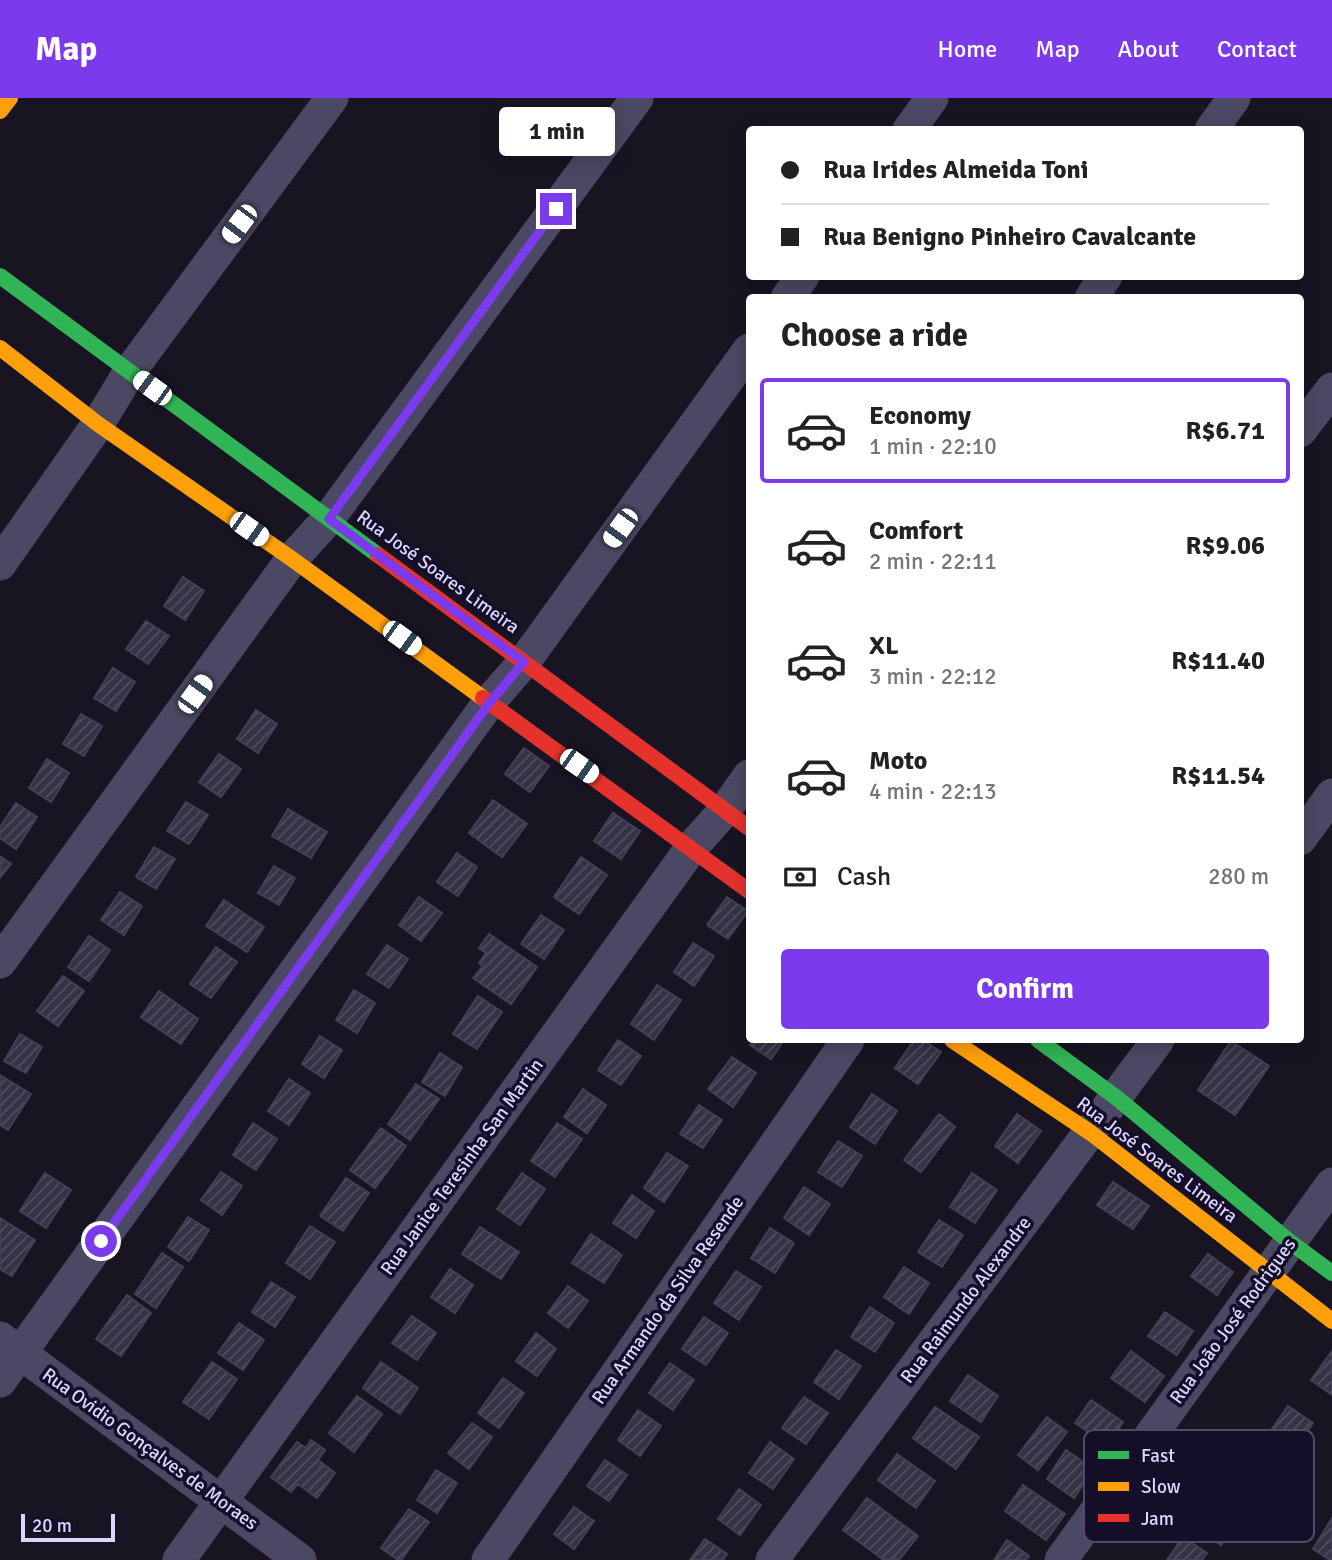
<!DOCTYPE html>
<meta charset="utf-8">
<style>
body{margin:0;font-family:Signika,sans-serif;background:#f2f2f2;color:#222;height:100vh;display:flex;flex-direction:column;font-size:26px;white-space:nowrap}
*{box-sizing:border-box;margin:0}
p{font-size:23px;color:#767676}
.icon{flex:none;width:38px;height:38px;fill:none;stroke:currentColor;stroke-width:2;stroke-linecap:round;stroke-linejoin:round}
.map{position:relative;flex:1;overflow:hidden}
.sheet{position:absolute;left:746px;top:196px;width:558px;height:749px;display:flex;flex-direction:column;background:#fff;border-radius:7px;box-shadow:0 4px 18px #0003}
.sheet>*{flex:none}
.hud{position:absolute;left:746px;top:28px;width:558px;height:154px;border-radius:7px;box-shadow:0 4px 18px #0003;display:grid;align-content:center;height:154px;padding:0 35px;background:#fff}
.scale{position:absolute;left:21px;bottom:18px;width:94px;box-sizing:border-box;padding-left:7px;border:4px solid #dcd5ff;border-top:0;font-size:19px;line-height:24px;white-space:nowrap;color:#dcd5ff;-webkit-text-stroke:5px #140e28;paint-order:stroke}
.end{position:absolute;width:32px;height:32px;margin:-16px;border:9px solid #7c3aed;background:#fff;box-shadow:0 0 0 4px #fff}
.from{border-radius:50%}
.bubble{position:absolute;height:49px;border-radius:7px;background:#fff;box-shadow:0 4px 18px #0003;font-size:23px;font-weight:700;line-height:49px;text-align:center}
.car{position:absolute;width:21px;height:42px;margin:-21px -10px;border-radius:9px;box-shadow:0 0 5px 2px #0007;background:linear-gradient(#fff 24%,#345 0 40%,#fff 0 76%,#345 0 86%,#fff 0)}
.hud b{display:flex;align-items:center;gap:24px;height:66px;font-size:26px}
.hud b+b{border-top:2px solid #e0e0e0}
.hud i{width:18px;height:18px;background:#222}
ul{padding:0;list-style:none}
li{display:flex;align-items:center;gap:21px;height:105px;margin:0 14px 10px;padding:0 21px;border:4px solid transparent;border-radius:7px}
li div{flex:1}
li b{display:block;font-size:26px}
li em{font-style:normal;font-weight:700}
li.current{border-color:#7c3aed}
li>.icon{width:63px;height:63px;stroke-width:1.5}
h2{padding:0 35px;font-size:32px;line-height:84px}
.pay{display:flex;align-items:center;gap:18px;height:77px;padding:0 35px;font-size:26px}
.pay p{margin-inline-start:auto}
.primary-button{display:flex;gap:14px;margin-top:auto;padding:14px 35px}
.primary-button a{flex:1;height:80px;border-radius:7px;background:#7c3aed;color:#fff;font-size:28px;font-weight:700;line-height:80px;text-align:center}
header{display:flex;align-items:center;gap:42px;box-sizing:border-box;height:98px;padding:0 35px;background:#7c3aed;color:#fff}
header strong{font-size:33px}
nav{display:flex;gap:38px;margin-inline-start:auto;font-size:24px}
.map>svg:first-child{display:block}
.building{fill:url(#building-hatch);stroke:#453f56;stroke-width:2}
.lines{fill:none;stroke-linecap:round;stroke-linejoin:round}
.street{stroke:#4b4863;stroke-width:33}
.fast{stroke:#30b455;stroke-width:16}
.slow{stroke:#ff9f0a;stroke-width:16}
.jam{stroke:#e5322d;stroke-width:16}
.route{stroke:#7c3aed;stroke-width:9}
.labels{text-anchor:middle;dominant-baseline:central;stroke-width:7;stroke-linejoin:round;paint-order:stroke}
.street-label{font-size:19px;fill:#dcd5ff;stroke:#140e28}
.key{fill:#140e28;stroke:#504a68;stroke-width:2}
.key-label{font-size:19px;fill:#dcd5ff}
</style>
<header>
<strong>Map</strong>
<nav><a>Home</a><a>Map</a><a>About</a><a>Contact</a></nav>
</header>
<div class="map">
<svg width="1332" height="1462" viewBox="0 0 1332 1462">
<defs>
<pattern id="building-hatch" width="6" height="6" patternUnits="userSpaceOnUse" patternTransform="scale(1.75)"><rect width="6" height="6" fill="#363144"/><path d="M-1 1l2-2M0 6l6-6M5 7l2-2" fill="none" stroke="#524e60"/></pattern>
</defs>
<rect width="100%" height="100%" fill="#181422"/>
<path class="building" d="M183,479L204,493L185,522L164,508Z
M146,523L169,538L148,566L126,551Z
M113,570L135,584L116,613L94,600Z
M256,612L277,626L258,655L237,641Z
M81,616L102,628L84,658L63,646Z
M524,650L549,668L530,694L505,676Z
M219,656L241,671L221,699L199,684Z
M47,661L69,675L51,704L29,690Z
M493,702L527,726L502,759L469,735Z
M186,704L208,717L189,746L167,733Z
M16,705L37,719L16,751L0,740V729Z
M288,711L327,734L311,760L272,738Z
M613,715L640,733L621,761L594,743Z
M154,749L175,761L156,791L136,779Z
M457,755L477,769L458,798L437,784Z
M0,758L11,766L0,780Z
M581,759L607,777L579,816L554,799Z
M274,768L295,780L279,807L258,795Z
M120,794L142,808L124,837L101,822Z
M419,799L442,815L421,843L399,827Z
M727,799L748,813L728,841L707,827Z
M224,802L264,829L247,854L206,828Z
M541,817L564,832L544,861L521,846Z
M489,836L537,869L511,906L473,880L483,868L479,865L486,855L479,850Z
M89,838L110,852L89,883L68,869Z
M693,845L714,858L694,888L674,874Z
M387,847L408,861L389,890L367,876Z
M216,849L237,864L211,900L190,886Z
M63,878L84,893L58,928L37,913Z
M657,887L681,902L654,942L631,926Z
M354,892L375,905L357,935L336,922Z
M159,893L198,921L181,946L141,919Z
M478,898L502,914L477,951L453,936Z
M20,936L42,949L26,975L4,963Z
M320,938L342,952L324,980L302,966Z
M618,942L641,958L621,987L598,972Z
M754,942H784L771,961L750,947Z
M914,942H923L941,954L918,986L895,970Z
M1231,943L1269,968L1235,1017L1198,992Z
M440,955L462,969L445,998L422,984Z
M732,959L756,975L733,1009L708,991Z
M0,977L31,996L8,1032L0,1027Z
M289,981L310,995L289,1027L268,1013Z
M416,986L439,1001L410,1042L388,1026Z
M583,991L606,1007L587,1035L564,1019Z
M872,996L897,1013L875,1046L850,1029Z
M699,1007L722,1022L703,1050L680,1036Z
M939,1016L955,1029L921,1074L904,1062Z
M1017,1016L1041,1033L1018,1065L995,1048Z
M253,1025L277,1041L256,1072L233,1057Z
M557,1025L582,1041L555,1079L531,1063Z
M381,1030L406,1048L375,1090L350,1072Z
M838,1043L862,1058L842,1089L818,1074Z
M667,1055L688,1068L664,1104L644,1090Z
M221,1074L242,1088L222,1117L201,1102Z
M45,1075L71,1092L46,1130L20,1113Z
M522,1075L545,1091L520,1127L497,1111Z
M972,1075L997,1092L975,1125L950,1109Z
M346,1080L369,1095L343,1133L320,1118Z
M1113,1084L1149,1108L1133,1131L1097,1107Z
M804,1089L830,1106L809,1137L784,1120Z
M632,1097L654,1113L636,1140L613,1125Z
M188,1119L209,1132L189,1163L168,1149Z
M0,1120L35,1142L12,1178L0,1171Z
M939,1122L963,1137L942,1169L918,1154Z
M310,1128L335,1144L310,1181L286,1165Z
M480,1129L519,1154L501,1181L462,1156Z
M770,1130L794,1145L775,1175L751,1160Z
M591,1136L622,1157L604,1185L572,1165Z
M162,1155L183,1169L156,1210L135,1196Z
M1208,1156L1233,1174L1217,1197L1191,1178Z
M904,1169L929,1185L909,1216L884,1199Z
M450,1171L473,1187L455,1215L431,1199Z
M736,1173L761,1189L739,1222L714,1205Z
M271,1184L295,1199L275,1229L252,1214Z
M568,1188L588,1203L568,1230L548,1215Z
M127,1197L151,1215L121,1258L96,1241Z
M870,1209L894,1225L875,1254L851,1239Z
M1165,1214L1193,1233L1177,1257L1148,1238Z
M412,1218L436,1235L417,1262L392,1245Z
M704,1219L728,1235L706,1267L682,1251Z
M239,1225L264,1242L243,1272L218,1255Z
M536,1235L556,1251L537,1278L516,1263Z
M836,1252L861,1268L839,1301L814,1284Z
M1131,1253L1164,1278L1145,1304L1111,1280Z
M1332,1253V1297L1311,1282Z
M212,1264L237,1281L209,1321L183,1304Z
M381,1264L418,1290L400,1316L363,1290Z
M670,1265L694,1282L673,1312L649,1295Z
M968,1277L998,1298L981,1324L950,1303Z
M503,1280L524,1295L499,1330L478,1315Z
M357,1298L382,1316L354,1354L329,1335Z
M804,1299L828,1315L806,1346L782,1330Z
M1091,1302L1123,1324L1108,1347L1075,1325Z
M1288,1308L1313,1325L1290,1358L1265,1341Z
M935,1309L979,1339L956,1371L913,1340Z
M638,1312L661,1328L640,1358L618,1342Z
M1047,1319L1067,1334L1038,1372L1018,1357Z
M472,1325L492,1339L469,1371L448,1355Z
M311,1342L325,1352L318,1362L335,1375L317,1400L298,1386L291,1394L271,1379L297,1344L306,1350Z
M770,1344L794,1361L773,1391L749,1375Z
M1066,1352L1093,1371L1074,1400L1047,1381Z
M897,1356L935,1383L916,1410L878,1382Z
M605,1362L627,1377L609,1403L587,1388Z
M436,1372L457,1385L437,1415L417,1402Z
M1023,1387L1065,1416L1046,1442L1005,1413Z
M739,1391L761,1407L740,1437L718,1421Z
M867,1400L918,1438L899,1462H884L843,1432Z
M1218,1400L1243,1417L1221,1447L1197,1430Z
M574,1409L594,1423L574,1451L554,1436Z
M409,1411L429,1424L401,1462H398L381,1450Z
M1332,1420V1462H1330L1313,1451Z
M1183,1439L1207,1455L1202,1462H1167Z
M705,1441L727,1456L723,1462H690Z
M1007,1442L1029,1458L1026,1462H994Z"/>
<g class="lines">
<path class="street" d="M909,32L932,0
M1211,32L1234,0
M787,200L803,178
M1091,200L1106,178
M1300,333L1332,291
M0,466L98,326L130,273L332,0
M1300,741L1332,697
M0,864L292,461L329,420L637,0
M0,1240L300,1462
M0,1283L490,603L524,564L749,252
M179,1462L692,749L725,712L749,678
M488,1462L848,942
M772,1462L1158,942
M1061,1462L1332,1086"/>
<path class="fast" d="M0,178L378,457
M1038,942L1117,1000L1290,1144L1332,1175"/>
<path class="slow" d="M0,13L10,0
M0,250L98,326L292,461L483,600
M952,942L1091,1035L1332,1223"/>
<path class="jam" d="M378,457L749,730
M483,600L749,793"/>
</g>
<g class="lines">
<path class="route" d="M101,1143L490,604L524,564L329,421L556,111"/>
</g>
<g class="labels">
<g class="street-label">
<text transform="translate(438 474) rotate(36)">Rua José Soares Limeira</text>
<text transform="translate(1157 1062) rotate(37)">Rua José Soares Limeira</text>
<text transform="translate(462 1069) rotate(-54)">Rua Janice Teresinha San Martin</text>
<text transform="translate(668 1202) rotate(-55)">Rua Armando da Silva Resende</text>
<text transform="translate(966 1202) rotate(-53)">Rua Raimundo Alexandre</text>
<text transform="translate(1233 1223) rotate(-54)">Rua João José Rodrigues</text>
<text transform="translate(150 1351) rotate(36)">Rua Ovidio Gonçalves de Moraes</text>
</g>
</g>
<rect x="1084" y="1332" width="230" height="112" rx="10" class="key"/>
<rect x="1098" y="1353" width="31" height="8" fill="#30b455"/>
<rect x="1098" y="1384" width="31" height="9" fill="#ff9f0a"/>
<rect x="1098" y="1416" width="31" height="8" fill="#e5322d"/>
<g class="key-label">
<text x="1141" y="1364">Fast</text>
<text x="1141" y="1395">Slow</text>
<text x="1141" y="1427">Jam</text>
</g>
</svg>
<div class="scale">20 m</div>
<i class="end from" style="left:101px;top:1143px"></i>
<i class="end" style="left:556px;top:111px"></i>
<div class="bubble" style="left:499px;top:9px;width:116px">1 min</div>
<i class="car" style="left:239px;top:126px;rotate:217deg"></i>
<i class="car" style="left:152px;top:290px;rotate:306deg"></i>
<i class="car" style="left:620px;top:430px;rotate:216deg"></i>
<i class="car" style="left:249px;top:431px;rotate:125deg"></i>
<i class="car" style="left:402px;top:540px;rotate:126deg"></i>
<i class="car" style="left:195px;top:596px;rotate:36deg"></i>
<i class="car" style="left:579px;top:668px;rotate:125deg"></i>
<div class="hud">
<b><i class="from"></i>Rua Irides Almeida Toni</b>
<b><i></i>Rua Benigno Pinheiro Cavalcante</b>
</div>
<section class="sheet">
<h2>Choose a ride</h2>
<ul>
<li class="current"><svg class="icon" aria-label="car" viewBox="0 0 24 24"><path d="M5 17H2v-5l4-1 3-4h7l3 4 3 1v5h-3M9 17h6M6 11h13"/><circle cx="7" cy="17" r="2"/><circle cx="17" cy="17" r="2"/></svg><div><b>Economy</b><p>1 min · 22:10</p></div><em>R$6.71</em></li>
<li><svg class="icon" aria-label="car" viewBox="0 0 24 24"><path d="M5 17H2v-5l4-1 3-4h7l3 4 3 1v5h-3M9 17h6M6 11h13"/><circle cx="7" cy="17" r="2"/><circle cx="17" cy="17" r="2"/></svg><div><b>Comfort</b><p>2 min · 22:11</p></div><em>R$9.06</em></li>
<li><svg class="icon" aria-label="car" viewBox="0 0 24 24"><path d="M5 17H2v-5l4-1 3-4h7l3 4 3 1v5h-3M9 17h6M6 11h13"/><circle cx="7" cy="17" r="2"/><circle cx="17" cy="17" r="2"/></svg><div><b>XL</b><p>3 min · 22:12</p></div><em>R$11.40</em></li>
<li><svg class="icon" aria-label="car" viewBox="0 0 24 24"><path d="M5 17H2v-5l4-1 3-4h7l3 4 3 1v5h-3M9 17h6M6 11h13"/><circle cx="7" cy="17" r="2"/><circle cx="17" cy="17" r="2"/></svg><div><b>Moto</b><p>4 min · 22:13</p></div><em>R$11.54</em></li>
</ul>
<div class="pay"><svg class="icon" aria-label="cash" viewBox="0 0 24 24"><path d="M3 7h18v10H3z"/><circle cx="12" cy="12" r="2"/></svg>Cash<p>280 m</p></div>
<div class="primary-button"><a>Confirm</a></div>
</section>
</div>
